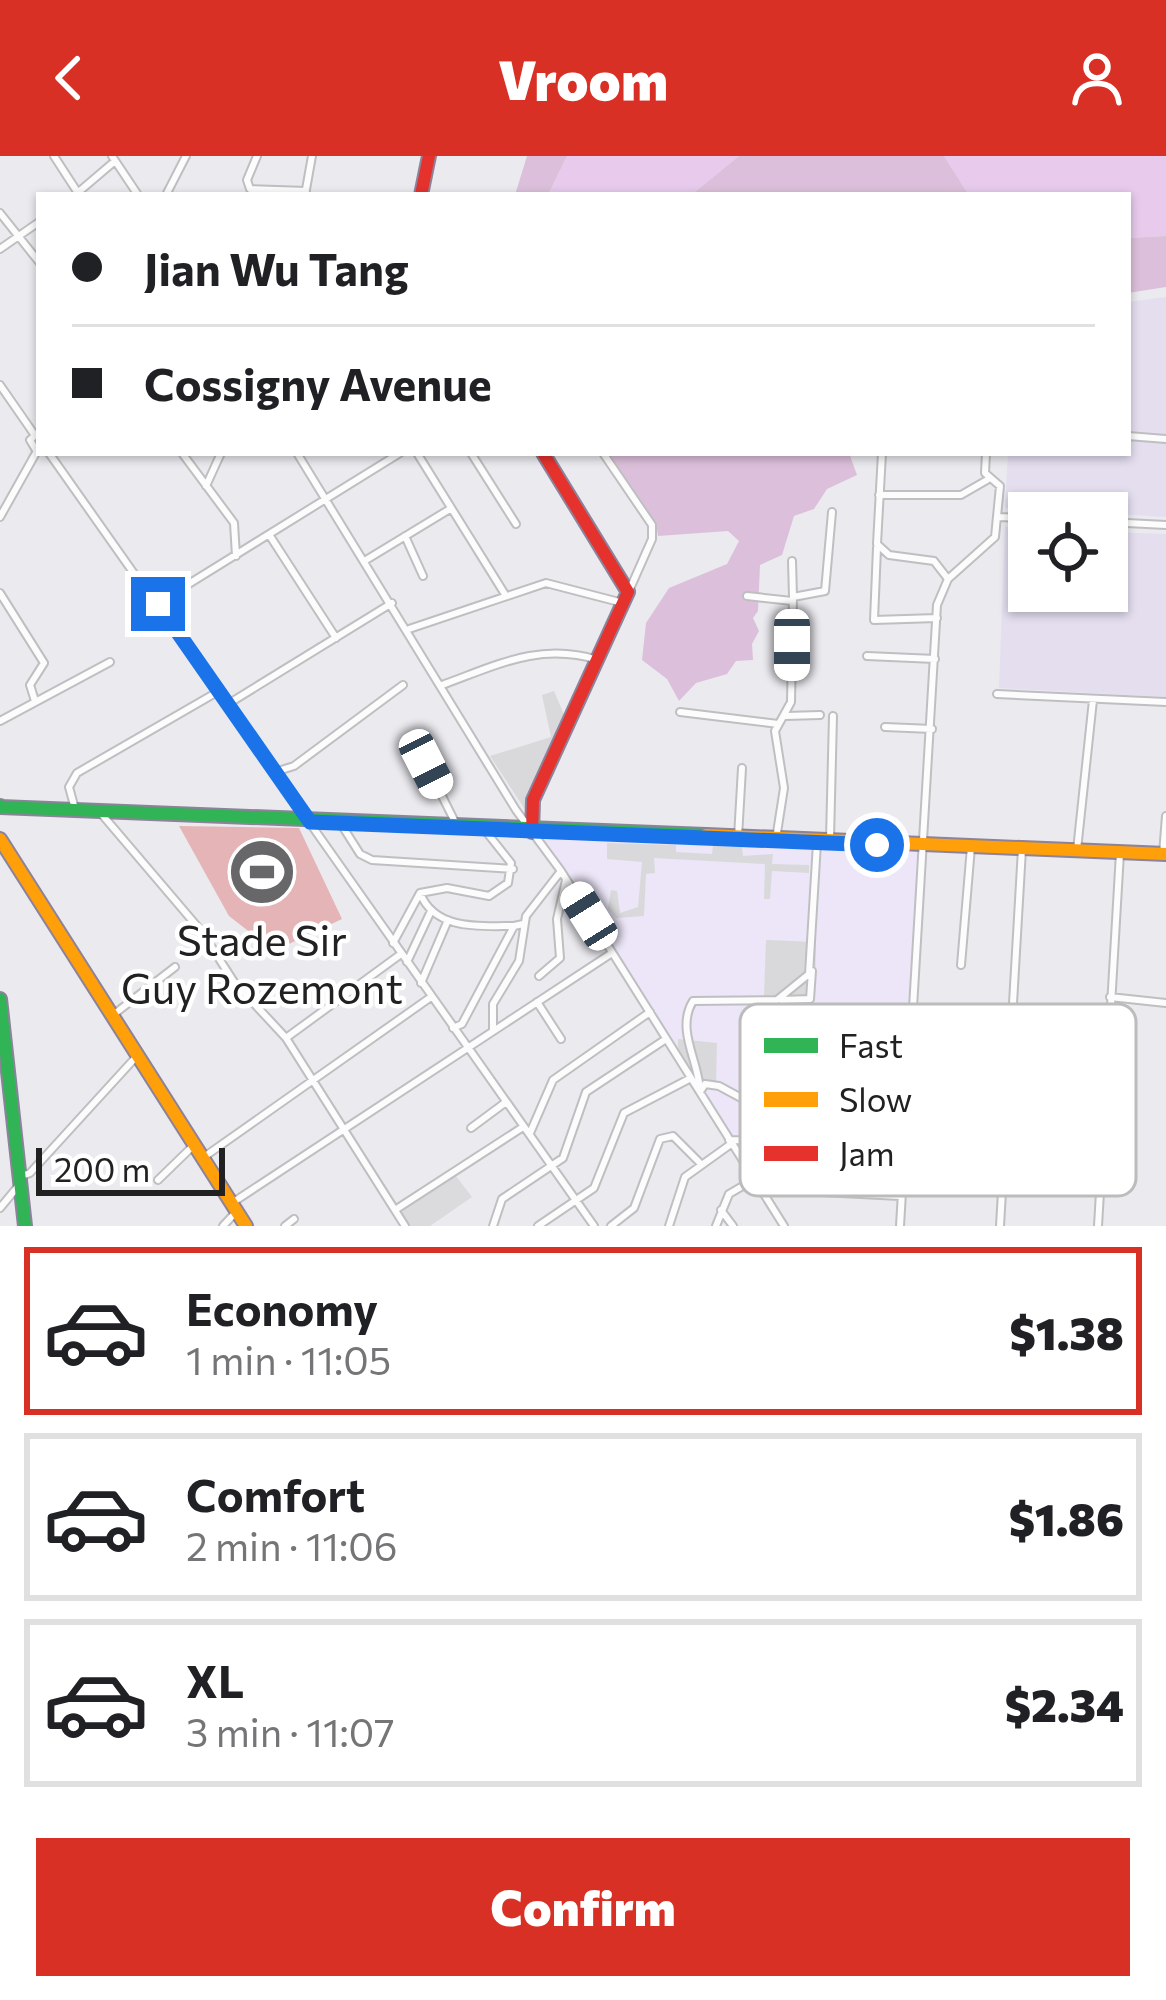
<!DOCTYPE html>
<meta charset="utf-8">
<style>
body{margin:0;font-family:Commissioner,sans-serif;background:#f2f2f2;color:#202124;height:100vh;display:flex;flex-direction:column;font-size:45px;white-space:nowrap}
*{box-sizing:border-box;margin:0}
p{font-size:39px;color:#757577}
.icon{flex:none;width:66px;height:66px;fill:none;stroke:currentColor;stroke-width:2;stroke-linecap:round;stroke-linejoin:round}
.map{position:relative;height:1070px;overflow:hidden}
.details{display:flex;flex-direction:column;background:#fff;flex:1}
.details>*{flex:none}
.hud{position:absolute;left:36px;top:36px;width:1095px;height:264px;border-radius:0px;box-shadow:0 3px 9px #0004;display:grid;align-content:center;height:264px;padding:0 36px;background:#fff}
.buttons{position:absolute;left:1008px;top:336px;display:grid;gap:24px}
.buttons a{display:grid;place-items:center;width:120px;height:120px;border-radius:0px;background:#fff;box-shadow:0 3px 9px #0004;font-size:60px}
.scale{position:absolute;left:36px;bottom:30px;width:189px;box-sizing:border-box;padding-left:12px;border:6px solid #212121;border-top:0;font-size:33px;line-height:42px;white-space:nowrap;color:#212121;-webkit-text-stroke:9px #fff;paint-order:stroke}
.end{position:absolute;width:54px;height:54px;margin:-27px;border:15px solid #1a73e8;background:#fff;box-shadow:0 0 0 6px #fff}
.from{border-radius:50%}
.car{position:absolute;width:36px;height:72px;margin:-36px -18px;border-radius:15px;box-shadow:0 0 9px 3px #0007;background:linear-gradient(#fff 24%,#345 0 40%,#fff 0 76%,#345 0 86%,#fff 0)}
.hud b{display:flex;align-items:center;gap:42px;height:114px;font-size:45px}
.hud b+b{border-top:3px solid #e0e0e0}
.hud i{width:30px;height:30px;background:#202124}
ul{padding:21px 0 0;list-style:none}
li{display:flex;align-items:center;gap:36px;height:168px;margin:0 24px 18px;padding:0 12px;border:6px solid #e0e0e0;border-radius:0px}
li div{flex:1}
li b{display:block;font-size:45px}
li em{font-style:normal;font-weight:800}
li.selected{border-color:#d93025}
li>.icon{width:108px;height:108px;stroke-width:1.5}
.primary-button{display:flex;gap:24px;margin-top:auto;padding:24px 36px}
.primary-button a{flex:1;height:138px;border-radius:0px;background:#d93025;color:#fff;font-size:48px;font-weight:800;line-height:138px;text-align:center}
header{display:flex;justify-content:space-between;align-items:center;height:156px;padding:0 36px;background:#d93025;color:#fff;font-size:54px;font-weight:800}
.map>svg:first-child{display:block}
.education{fill:#ece6f8}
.religious{fill:#dbdbdd}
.farmland{fill:#e4deef}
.grass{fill:#e7caec}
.forest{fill:#dcc0db}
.pitch{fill:#e4b4b6}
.parking{fill:#d9d9db}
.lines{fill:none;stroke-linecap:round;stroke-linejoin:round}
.street-casing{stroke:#bfbfc1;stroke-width:10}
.fast-casing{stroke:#8c829a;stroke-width:16}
.slow-casing{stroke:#8c829a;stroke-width:16}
.jam-casing{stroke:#8c829a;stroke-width:16}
.street{stroke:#fcfcfd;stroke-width:6}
.fast{stroke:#30b455;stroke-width:12}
.slow{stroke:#ff9f0a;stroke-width:12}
.jam{stroke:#e5322d;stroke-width:12}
.route{stroke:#1a73e8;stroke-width:15}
.labels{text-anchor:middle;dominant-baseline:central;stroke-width:9;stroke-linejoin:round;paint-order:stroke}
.poi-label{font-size:42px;fill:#212121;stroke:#fff}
.key{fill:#fff;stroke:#bcbcbc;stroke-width:3}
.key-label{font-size:33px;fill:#212121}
</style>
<header><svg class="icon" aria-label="back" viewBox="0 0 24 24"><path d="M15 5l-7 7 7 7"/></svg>Vroom<svg class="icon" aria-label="person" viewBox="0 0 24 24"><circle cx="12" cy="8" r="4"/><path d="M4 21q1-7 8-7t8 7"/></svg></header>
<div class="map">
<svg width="1166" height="1070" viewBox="0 0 1166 1070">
<rect width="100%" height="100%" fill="#eaeaef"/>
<path class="education" d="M543,683L922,695L903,983L730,981Z"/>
<path class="religious" d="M455,1019L472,1041L430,1070H409L400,1055Z"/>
<path class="farmland" d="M1166,141V361L1005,352L1008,297H1128V146Z
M1005,371L1029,372V435H1107V376L1166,378V541L999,532Z"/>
<path class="grass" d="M567,0H739L691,39H548Z
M944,0H1166V80L1128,82V39H969Z"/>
<path class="forest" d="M527,0H567L548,39H515Z
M739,0H944L969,39H691Z
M1166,80V131L1128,137V82Z
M607,297H849L857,319L827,333L814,353L794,360L782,399L760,409L758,455L753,462L759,475L752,488L753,504L736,505L727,518L696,527L679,545L667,523L642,504L646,467L669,432L727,408L739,385L728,375L658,380L656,368Z"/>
<path class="pitch" d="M179,670L299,672L342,763L274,795L229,760Z"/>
<path class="parking" d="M554,535L567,566L526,655L490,600L551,581L542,539Z
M607,687L676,689V696L712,698L713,690L742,691L743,700L773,698L772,708L809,709V717L772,715L770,743H764L765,708L654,702L655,717L646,718L644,760L616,762L608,753L611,734L617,735L620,757L638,751L642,706L607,703Z
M766,784L816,786L815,841L764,840Z
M678,883L717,887L716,928L709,927L705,938L678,895Z"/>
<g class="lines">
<defs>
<path id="street" d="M54,0L78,37
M112,0L138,39
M257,0L247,24L250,33L306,35
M75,39L115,5
M166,39L186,0
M305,39L312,0
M0,57L39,106
M0,93L39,66
M0,229L34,278
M1128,280L1166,283
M36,294L30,284L39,276
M49,297L594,1070
M182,297L234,367L236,400
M297,297L516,654L561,715L784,1070
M417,297L506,440
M471,297L516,368
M603,297L652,369V383L629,435
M882,297L877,388L889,399L934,405L948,423
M206,330L221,297
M879,339H961L987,324
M0,361L37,295
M998,361L1029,362
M1107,366L1166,369
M270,380L336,482
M405,380L423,420
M877,392L874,464L937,462
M366,404L450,353
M792,405L793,441
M948,423L995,381L1000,330L985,317L986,297
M0,437L44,507L30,529L35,545
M747,440L792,445
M158,447L400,297
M409,473L546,427L623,447
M867,500L935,503
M442,529C497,509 540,486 598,504
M997,538L1166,546
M228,548L392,447
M680,556L778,568
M786,560L820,559
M0,565L110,506
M885,571L932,573
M426,608L456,668
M275,616L294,610L403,529
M75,653L69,631L77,617L219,535
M99,655L202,776L234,826L286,882L405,1070
M341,668L360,698L372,704L513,713
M738,681L742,612
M776,683L784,632L775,575L791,546L793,441L825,435L832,356
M830,683L833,560
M817,687L809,818L777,844L693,845C675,874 700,907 700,936L705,928L719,930L823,986
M1077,694L1093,544
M1163,698L1166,660
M420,737C435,775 481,770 514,770
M393,787L420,737L447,732L489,740L508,727L511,707L484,673
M407,806L431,755
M961,809L971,691
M539,820L560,802L557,763L566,724
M421,827L448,764
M1110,841L1166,847
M781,844L810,843L812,815
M537,846L561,883
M113,859L175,811
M453,872L462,868L514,770L523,768
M493,873V848L519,805L526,760L561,715
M286,882L401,798
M912,899L1105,925
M471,972L506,946
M530,977L553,924L650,856
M729,984L905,986
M204,1001L431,841
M19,1021L30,1017L136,901
M158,1024L194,989
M760,1033L900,1040
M232,1047L612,797
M0,1052L20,1028
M395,1054L523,971
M721,1054L733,1070
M223,1070L237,1055
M285,1070L294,1063
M493,1070L502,1043L563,1002L586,936L666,883
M538,1070L594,1032L624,957L691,922
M611,1070L634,1052L660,983L673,980L699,1006
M669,1070L685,1021L731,988
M716,1070L729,1038L753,1024
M900,1070L937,449L948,423
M1000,1070L1022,693
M1098,1070L1120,697"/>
<path id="fast" d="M0,650L2,651
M0,651L706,679
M0,843L25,1070"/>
<path id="slow" d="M706,679L1166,698
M0,683L246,1070"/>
<path id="jam" d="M421,39L429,0
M532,676L533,644L628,436L543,297"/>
</defs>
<use href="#street" class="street-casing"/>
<use href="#fast" class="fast-casing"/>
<use href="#slow" class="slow-casing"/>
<use href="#jam" class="jam-casing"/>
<use href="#street" class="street"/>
<use href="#fast" class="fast"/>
<use href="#slow" class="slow"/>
<use href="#jam" class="jam"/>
</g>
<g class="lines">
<path class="route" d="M158,448L310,666L877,689"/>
</g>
<defs>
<symbol id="stadium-disc" viewBox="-11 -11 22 22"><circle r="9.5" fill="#676769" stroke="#fff"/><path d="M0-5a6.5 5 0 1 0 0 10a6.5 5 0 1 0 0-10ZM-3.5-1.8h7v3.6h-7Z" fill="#fff"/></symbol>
</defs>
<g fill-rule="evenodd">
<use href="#stadium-disc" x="224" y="678" width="76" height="76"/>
</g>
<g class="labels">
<g class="poi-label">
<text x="262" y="783">Stade Sir<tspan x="262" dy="48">Guy Rozemont</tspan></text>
</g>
</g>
<rect x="740" y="848" width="396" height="192" rx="18" class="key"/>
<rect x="764" y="882" width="54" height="15" fill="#30b455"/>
<rect x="764" y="936" width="54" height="15" fill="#ff9f0a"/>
<rect x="764" y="990" width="54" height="15" fill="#e5322d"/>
<g class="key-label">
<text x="839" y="902">Fast</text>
<text x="839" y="956">Slow</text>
<text x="839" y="1010">Jam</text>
</g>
</svg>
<div class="buttons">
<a><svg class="icon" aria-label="locate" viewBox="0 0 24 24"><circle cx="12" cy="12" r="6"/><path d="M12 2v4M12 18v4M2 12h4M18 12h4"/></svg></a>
</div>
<div class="scale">200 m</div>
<i class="end from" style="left:877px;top:689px"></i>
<i class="end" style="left:158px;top:448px"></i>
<i class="car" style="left:792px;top:489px;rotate:180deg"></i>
<i class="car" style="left:426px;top:608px;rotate:153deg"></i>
<i class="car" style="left:589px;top:760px;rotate:328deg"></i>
<div class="hud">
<b><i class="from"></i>Jian Wu Tang</b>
<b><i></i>Cossigny Avenue</b>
</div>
</div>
<section class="details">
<ul>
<li class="selected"><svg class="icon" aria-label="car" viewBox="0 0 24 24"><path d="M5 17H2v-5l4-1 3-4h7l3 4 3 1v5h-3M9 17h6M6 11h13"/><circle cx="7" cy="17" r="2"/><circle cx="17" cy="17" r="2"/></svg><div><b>Economy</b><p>1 min · 11:05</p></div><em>$1.38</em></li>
<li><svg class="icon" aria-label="car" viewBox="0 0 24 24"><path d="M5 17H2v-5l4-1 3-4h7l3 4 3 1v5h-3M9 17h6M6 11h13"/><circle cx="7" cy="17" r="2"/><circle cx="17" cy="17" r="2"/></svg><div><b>Comfort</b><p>2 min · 11:06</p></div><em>$1.86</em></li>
<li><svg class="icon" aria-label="car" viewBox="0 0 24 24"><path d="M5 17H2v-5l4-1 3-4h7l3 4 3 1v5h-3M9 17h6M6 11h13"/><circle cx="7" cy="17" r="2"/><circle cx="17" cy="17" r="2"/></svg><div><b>XL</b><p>3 min · 11:07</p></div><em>$2.34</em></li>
</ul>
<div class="primary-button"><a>Confirm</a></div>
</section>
